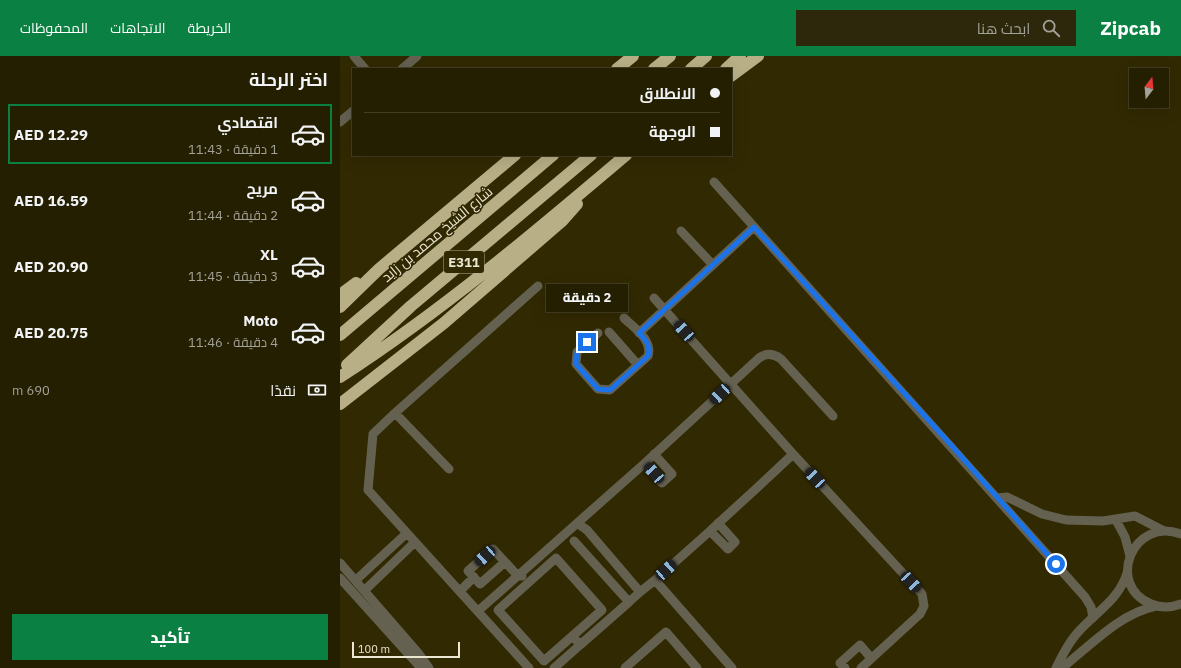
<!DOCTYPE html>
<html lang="ar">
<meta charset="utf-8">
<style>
body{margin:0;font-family:"IBM Plex Sans",Cairo,sans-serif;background:#2d270c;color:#f1f3f6;direction:rtl;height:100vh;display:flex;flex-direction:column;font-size:15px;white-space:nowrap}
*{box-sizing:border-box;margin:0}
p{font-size:13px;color:#a3a299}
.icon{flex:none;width:22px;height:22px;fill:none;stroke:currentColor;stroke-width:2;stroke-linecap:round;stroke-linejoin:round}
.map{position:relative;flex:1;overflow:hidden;direction:ltr}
.panel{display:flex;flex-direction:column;background:#251f02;width:340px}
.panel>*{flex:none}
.top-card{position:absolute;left:12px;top:12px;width:380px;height:88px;border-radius:0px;box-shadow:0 4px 16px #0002,0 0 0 1px #423d24;direction:rtl;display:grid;align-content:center;height:88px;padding:0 12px;background:#251f02}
.needle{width:26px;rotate:16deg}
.buttons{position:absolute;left:789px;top:12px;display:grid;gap:8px}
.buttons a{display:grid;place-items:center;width:40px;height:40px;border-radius:0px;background:#251f02;box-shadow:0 4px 16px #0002,0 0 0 1px #423d24;font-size:20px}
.scale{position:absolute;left:12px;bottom:10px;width:108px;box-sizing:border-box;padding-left:4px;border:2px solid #ece7d3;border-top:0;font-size:11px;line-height:14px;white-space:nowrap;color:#ece7d3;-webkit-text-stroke:3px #312902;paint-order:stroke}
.end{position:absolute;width:18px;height:18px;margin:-9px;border:5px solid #1a73e8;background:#fff;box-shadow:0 0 0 2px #fff}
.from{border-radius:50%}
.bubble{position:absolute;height:28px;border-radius:0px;background:#251f02;box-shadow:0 4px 16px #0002,0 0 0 1px #423d24;font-size:13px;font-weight:800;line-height:28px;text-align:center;direction:rtl}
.car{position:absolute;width:12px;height:24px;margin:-12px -6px;border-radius:5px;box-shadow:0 0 3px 1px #0007;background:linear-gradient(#222 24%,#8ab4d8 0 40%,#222 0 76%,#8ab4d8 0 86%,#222 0)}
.top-card b{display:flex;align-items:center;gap:14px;height:38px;font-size:15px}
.top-card b+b{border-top:1px solid #423d24}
.top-card i{width:10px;height:10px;background:#f1f3f6}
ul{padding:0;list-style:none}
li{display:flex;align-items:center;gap:12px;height:60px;margin:0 8px 6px;padding:0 4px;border:2px solid transparent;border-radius:0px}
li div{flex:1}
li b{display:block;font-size:15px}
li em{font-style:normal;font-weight:800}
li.active{border-color:#0b8043}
li>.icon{width:36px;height:36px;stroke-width:1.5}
h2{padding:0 12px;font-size:18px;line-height:48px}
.pay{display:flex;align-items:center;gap:10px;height:44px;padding:0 12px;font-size:15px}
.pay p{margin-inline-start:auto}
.cta{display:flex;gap:8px;margin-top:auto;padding:8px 12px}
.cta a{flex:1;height:46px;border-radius:0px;background:#0b8043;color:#fff;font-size:16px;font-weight:800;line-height:46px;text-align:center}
header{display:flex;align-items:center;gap:24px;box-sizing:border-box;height:56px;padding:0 20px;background:#0b8043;color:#fff}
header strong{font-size:19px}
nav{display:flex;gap:22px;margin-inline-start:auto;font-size:14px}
.search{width:280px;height:36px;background:#2d270c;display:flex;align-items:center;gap:10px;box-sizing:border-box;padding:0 14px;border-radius:0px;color:#a3a299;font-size:15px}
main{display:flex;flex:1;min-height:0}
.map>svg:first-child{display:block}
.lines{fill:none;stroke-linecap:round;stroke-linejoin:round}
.minor{stroke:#656151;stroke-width:9}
.highway{stroke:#b8af86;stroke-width:12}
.route{stroke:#1a73e8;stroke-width:5}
.labels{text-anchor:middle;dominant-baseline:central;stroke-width:3;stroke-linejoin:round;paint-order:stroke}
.shield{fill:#312902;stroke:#b4ae94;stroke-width:1}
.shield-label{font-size:13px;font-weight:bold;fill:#ece7d3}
.street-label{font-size:14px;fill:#ece7d3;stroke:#312902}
</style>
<header>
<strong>Zipcab</strong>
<div class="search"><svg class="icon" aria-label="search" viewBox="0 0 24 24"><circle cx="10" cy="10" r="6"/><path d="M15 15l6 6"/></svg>ابحث هنا</div>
<nav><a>الخريطة</a><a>الاتجاهات</a><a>المحفوظات</a></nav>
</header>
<main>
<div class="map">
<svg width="841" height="612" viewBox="0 0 841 612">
<rect width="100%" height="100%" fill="#312902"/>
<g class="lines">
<path class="minor" d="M14,0L25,13
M62,13L77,0
M0,66L13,55
M374,126L745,541L751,551L753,562
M341,175L373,209
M314,242L453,398L582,538L584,550L580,558L521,612
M269,276L298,309
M258,277L237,296L236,308L258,333L270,334L308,300C313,284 294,272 284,262
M299,277L414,171
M55,357L33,378L28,434L189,612
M314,398L332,418L322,427L305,407L419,302C426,297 433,297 441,303L493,360
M109,413L55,357L198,230
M657,442L667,441L702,458L726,464L763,465L795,460L824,475
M776,464L785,481L790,500
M237,467L247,474L300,536L315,524L392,612
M378,467L395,486L388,493L370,475C398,449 426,424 453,398
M841,478C793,460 765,529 811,548C821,552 831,552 841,548
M234,485L289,546L300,536
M216,502L262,554L204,605L158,554Z
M165,506L140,528L128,515L153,493L178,520H182
M0,507L79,598L89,612
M0,522L81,612
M16,524L67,477
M315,524L370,475
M25,534L75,486
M120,535L134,521
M138,555L305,407
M240,589L289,546
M214,612L240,589L236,584
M285,612L326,576L357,612
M505,612L500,607L520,589L531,602
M716,612C723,598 730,584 741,573C759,554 779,543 787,517
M722,612C751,589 779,558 816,550"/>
<path class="highway" d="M277,13L293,0
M314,13L330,0
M351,13L366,0
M386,13L400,0
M391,20L418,0
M0,239L16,227
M0,251L39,213L175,99
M0,279L213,99
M7,309L71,250L251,99
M0,321C102,255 194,177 286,99
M0,348L104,267L222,165L237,148"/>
</g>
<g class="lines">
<path class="route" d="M247,286L237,296L236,308L258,333L270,334L308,300C311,290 306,284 299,277L414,171L612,390L716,508"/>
</g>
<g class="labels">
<rect class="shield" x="104" y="195" width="40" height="22" rx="3"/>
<g class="shield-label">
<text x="124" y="206">E311</text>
</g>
<g class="street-label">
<text transform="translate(97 178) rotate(-40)">شارع الشيخ محمد بن زايد</text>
</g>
</g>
</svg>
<div class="buttons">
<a><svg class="needle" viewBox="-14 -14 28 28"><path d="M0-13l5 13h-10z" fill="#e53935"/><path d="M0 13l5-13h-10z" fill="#a3a299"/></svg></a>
</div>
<div class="scale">100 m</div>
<i class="end from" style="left:716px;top:508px"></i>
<i class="end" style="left:247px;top:286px"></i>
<div class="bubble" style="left:206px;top:228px;width:82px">2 دقيقة</div>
<i class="car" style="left:344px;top:275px;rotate:318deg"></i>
<i class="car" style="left:380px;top:338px;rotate:227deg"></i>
<i class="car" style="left:314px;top:417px;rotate:318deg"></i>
<i class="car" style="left:475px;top:422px;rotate:317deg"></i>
<i class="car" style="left:145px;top:500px;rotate:228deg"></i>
<i class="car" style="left:326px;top:514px;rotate:48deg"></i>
<i class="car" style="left:571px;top:526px;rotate:137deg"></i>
<div class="top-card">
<b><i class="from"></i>الانطلاق</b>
<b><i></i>الوجهة</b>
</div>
</div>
<section class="panel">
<h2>اختر الرحلة</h2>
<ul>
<li class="active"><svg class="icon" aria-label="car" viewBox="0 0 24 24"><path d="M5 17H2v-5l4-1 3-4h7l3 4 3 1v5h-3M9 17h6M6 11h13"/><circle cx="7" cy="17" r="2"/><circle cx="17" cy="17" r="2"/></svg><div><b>اقتصادي</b><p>1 دقيقة · 11:43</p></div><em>AED 12.29</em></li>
<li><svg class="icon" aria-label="car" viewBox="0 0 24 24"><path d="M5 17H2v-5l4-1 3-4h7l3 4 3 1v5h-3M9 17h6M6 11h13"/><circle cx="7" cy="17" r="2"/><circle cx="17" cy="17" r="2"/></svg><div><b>مريح</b><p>2 دقيقة · 11:44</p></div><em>AED 16.59</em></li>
<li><svg class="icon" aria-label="car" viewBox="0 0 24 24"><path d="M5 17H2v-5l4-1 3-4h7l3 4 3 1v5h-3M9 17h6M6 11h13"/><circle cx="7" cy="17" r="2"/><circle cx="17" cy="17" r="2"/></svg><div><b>XL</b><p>3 دقيقة · 11:45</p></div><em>AED 20.90</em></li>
<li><svg class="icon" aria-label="car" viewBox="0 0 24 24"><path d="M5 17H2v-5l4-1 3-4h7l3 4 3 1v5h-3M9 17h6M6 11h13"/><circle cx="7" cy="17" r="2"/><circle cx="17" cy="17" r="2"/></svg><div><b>Moto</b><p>4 دقيقة · 11:46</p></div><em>AED 20.75</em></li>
</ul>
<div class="pay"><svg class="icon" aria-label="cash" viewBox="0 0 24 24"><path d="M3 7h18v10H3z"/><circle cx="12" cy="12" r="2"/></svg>نقدًا<p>690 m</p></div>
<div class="cta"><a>تأكيد</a></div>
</section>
</main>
